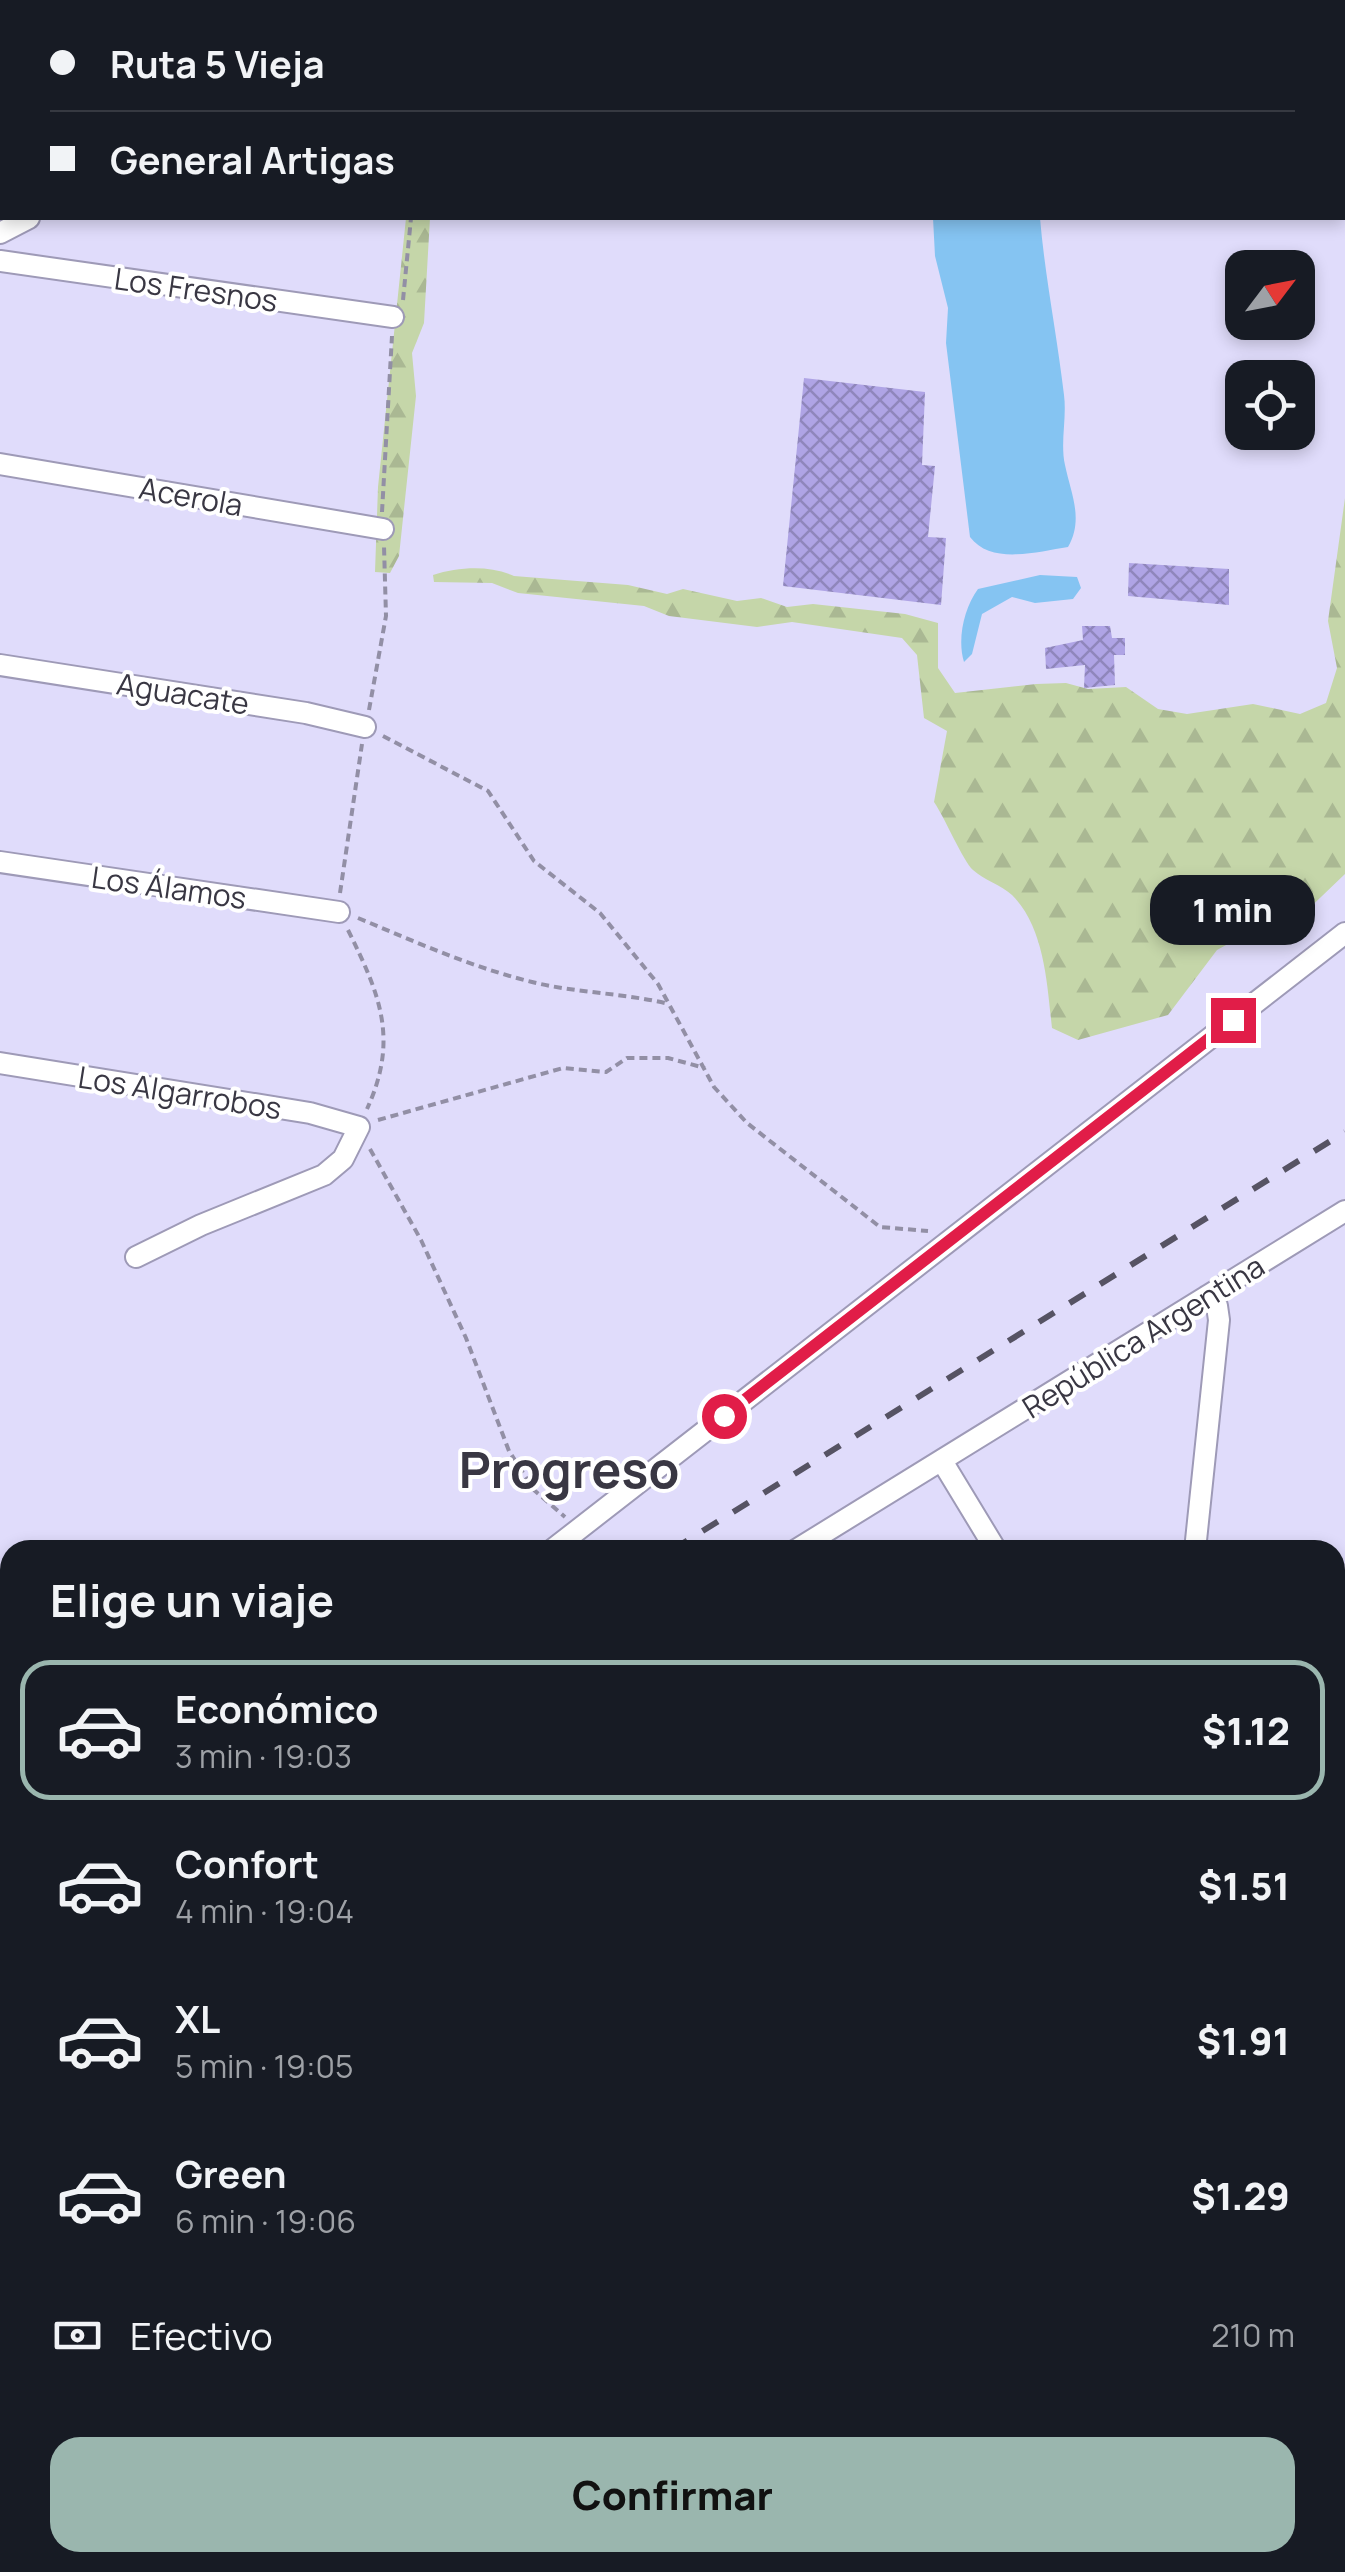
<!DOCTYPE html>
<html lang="es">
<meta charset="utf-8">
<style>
body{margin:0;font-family:Manrope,sans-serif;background:#242831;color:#f1f3f6;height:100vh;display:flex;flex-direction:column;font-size:38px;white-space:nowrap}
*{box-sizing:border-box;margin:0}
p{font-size:32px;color:#9ea1a6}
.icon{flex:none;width:55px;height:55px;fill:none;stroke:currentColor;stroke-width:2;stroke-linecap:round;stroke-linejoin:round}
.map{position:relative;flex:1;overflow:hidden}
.drawer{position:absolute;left:0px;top:1540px;width:1345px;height:1032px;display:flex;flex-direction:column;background:#171b24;border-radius:30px 30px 0 0;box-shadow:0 5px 15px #0003}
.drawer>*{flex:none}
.guide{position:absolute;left:0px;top:0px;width:1345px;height:220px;box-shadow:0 5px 15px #0003;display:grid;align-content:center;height:220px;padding:0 50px;background:#171b24}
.needle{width:65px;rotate:58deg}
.controls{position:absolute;left:1225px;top:250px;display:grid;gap:20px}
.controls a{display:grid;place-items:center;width:90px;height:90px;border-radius:20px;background:#171b24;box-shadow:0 5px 15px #0003;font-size:50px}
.end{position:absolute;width:45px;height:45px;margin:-22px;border:12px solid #e11d48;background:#fff;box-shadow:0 0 0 5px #fff}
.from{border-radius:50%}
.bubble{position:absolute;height:70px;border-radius:30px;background:#171b24;box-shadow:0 5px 15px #0003;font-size:32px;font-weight:800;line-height:70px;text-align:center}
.guide b{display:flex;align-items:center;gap:35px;height:95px;font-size:38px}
.guide b+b{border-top:2px solid #363941}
.guide i{width:25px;height:25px;background:#f1f3f6}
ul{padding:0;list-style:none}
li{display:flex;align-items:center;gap:30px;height:140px;margin:0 20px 15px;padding:0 30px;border:5px solid transparent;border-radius:30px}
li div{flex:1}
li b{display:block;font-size:38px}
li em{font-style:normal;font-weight:800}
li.active{border-color:#9ab6ae}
li>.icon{width:90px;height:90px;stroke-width:1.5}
h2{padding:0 50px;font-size:45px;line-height:120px}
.pay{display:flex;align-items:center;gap:25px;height:110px;padding:0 50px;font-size:38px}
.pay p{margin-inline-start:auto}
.cta{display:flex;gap:20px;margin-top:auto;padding:20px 50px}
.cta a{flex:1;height:115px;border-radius:30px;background:#9ab6ae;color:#111;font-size:40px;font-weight:800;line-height:115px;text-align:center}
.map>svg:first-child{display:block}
.grass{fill:#c5d6a9}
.forest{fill:url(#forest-firs)}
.water{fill:#85c4f2}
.building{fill:url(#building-cross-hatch)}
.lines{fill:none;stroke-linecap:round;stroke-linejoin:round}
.minor-casing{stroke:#9e9ab7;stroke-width:24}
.path{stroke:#928fa5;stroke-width:4;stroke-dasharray:8 5;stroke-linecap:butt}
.minor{stroke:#fff;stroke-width:20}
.rail{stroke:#565363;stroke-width:6;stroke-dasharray:18 18;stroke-linecap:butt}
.route{stroke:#e11d48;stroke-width:12}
.labels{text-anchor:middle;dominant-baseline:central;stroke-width:8;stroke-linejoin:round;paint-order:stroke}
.street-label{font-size:30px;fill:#393743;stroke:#fff}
.town-label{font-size:50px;font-weight:bold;fill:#393743;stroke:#fff}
</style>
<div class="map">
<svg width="1345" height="2572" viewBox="0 0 1345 2572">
<defs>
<pattern id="forest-firs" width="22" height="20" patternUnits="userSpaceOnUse" patternTransform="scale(2.5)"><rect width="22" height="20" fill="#c5d6a9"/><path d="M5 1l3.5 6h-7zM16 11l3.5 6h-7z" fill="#aab893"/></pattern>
<pattern id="building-cross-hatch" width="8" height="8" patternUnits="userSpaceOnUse" patternTransform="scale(2.5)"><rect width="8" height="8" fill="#afa4e5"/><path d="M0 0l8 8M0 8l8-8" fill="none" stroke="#8f86bb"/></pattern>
</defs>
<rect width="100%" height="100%" fill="#e0dcfb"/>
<path class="grass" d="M1335,2074L1345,2075V2572H1096L1097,2562H1335Z
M57,2563V2562L1065,2563L1064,2572H30Z"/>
<path class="forest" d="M406,218H430L424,323L412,353L416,396L399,556L390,573L375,572L378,487Z
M1345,498V874L1298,919L1257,928L1217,950L1168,1015L1078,1040L1052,1028C1047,985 1045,928 1012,895C1001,885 984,880 973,870C963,861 945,818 934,802L947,731L924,718L917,655L902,638L792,622L757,627L669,616L644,606L518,593L492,583L434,582L433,575C459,567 489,565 514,576L628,585L667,594L683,589L737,601L761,598L787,607L813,604L905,614L938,623V668L955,693L1036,684L1066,683L1088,689L1126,687L1158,709L1187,714L1253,704L1300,714L1326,703L1337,668L1328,621Z"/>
<path class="water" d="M933,218H1040C1045,277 1057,335 1064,395C1067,418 1060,443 1065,465C1071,494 1084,519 1068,547C1036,552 991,565 970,537L946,343L948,308L935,256Z
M1040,575L1077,577L1081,588L1073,599L1035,603L1012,597L982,614L972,654L964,662C957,639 964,608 978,589Z"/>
<path class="building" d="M804,378L925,392L922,465L935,466L928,537L946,538L941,605L783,586Z
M1129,563L1229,569V605L1128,596Z
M1082,626H1110L1112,638H1125V655H1114L1115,685L1084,688L1085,665L1046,669L1045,648L1083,640Z"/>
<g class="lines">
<defs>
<path id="minor" d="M378,2L383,0
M405,2L407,0
M0,61H2
M0,207L2,206
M0,233L29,218
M0,261L393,317
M0,464L383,529
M0,665L306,713L365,727
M0,862L339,912
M0,1063L310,1113L359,1127L343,1159L324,1175L201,1225L136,1257
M942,1461L996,1550
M552,1550L1345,933
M796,1550L1345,1211
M1195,1550L1219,1320L1217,1306L1207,1296
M0,1806L10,1802
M1335,1856L1345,1858
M0,2037L10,2031
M1335,2054L1345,2055
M0,2269L10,2284
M0,2566L11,2562
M1080,2572L1081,2562"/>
</defs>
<use href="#minor" class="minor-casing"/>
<path class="path" d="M403,300L411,218
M382,512L392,336
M369,710L386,616L384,546
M383,736L488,791L534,861L600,913L658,984L714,1087L747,1123L880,1227L928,1231
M340,893L362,744
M358,918C416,942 471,967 532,982C576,993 624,993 669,1004
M348,930C380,995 399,1039 367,1109
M378,1120L563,1068L606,1072L627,1058H668L705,1068
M370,1149L421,1240L466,1338L509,1451L534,1490L565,1517"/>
<use href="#minor" class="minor"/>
<path class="rail" d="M672,1550L1345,1132
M0,1967L10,1961"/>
</g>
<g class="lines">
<path class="route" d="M724,1416L1233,1020"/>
</g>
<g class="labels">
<g class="street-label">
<text transform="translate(196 289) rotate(8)">Los Fresnos</text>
<text transform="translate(191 496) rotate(10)">Acerola</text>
<text transform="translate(183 693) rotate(9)">Aguacate</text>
<text transform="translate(169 887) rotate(8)">Los Álamos</text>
<text transform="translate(180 1092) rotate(9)">Los Algarrobos</text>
<text transform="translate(1143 1336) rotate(-32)">República Argentina</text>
</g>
<g class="town-label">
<text x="569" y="1469">Progreso</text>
</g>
</g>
</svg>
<div class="controls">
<a><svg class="needle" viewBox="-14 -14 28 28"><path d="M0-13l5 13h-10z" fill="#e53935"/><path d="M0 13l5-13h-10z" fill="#9ea1a6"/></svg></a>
<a><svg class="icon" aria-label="locate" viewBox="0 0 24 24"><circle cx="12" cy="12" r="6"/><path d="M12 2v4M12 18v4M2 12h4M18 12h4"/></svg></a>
</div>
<i class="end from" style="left:724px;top:1416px"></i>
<i class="end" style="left:1233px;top:1020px"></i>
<div class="bubble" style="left:1150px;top:875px;width:165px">1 min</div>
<div class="guide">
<b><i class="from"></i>Ruta 5 Vieja</b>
<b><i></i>General Artigas</b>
</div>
<section class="drawer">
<h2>Elige un viaje</h2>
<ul>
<li class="active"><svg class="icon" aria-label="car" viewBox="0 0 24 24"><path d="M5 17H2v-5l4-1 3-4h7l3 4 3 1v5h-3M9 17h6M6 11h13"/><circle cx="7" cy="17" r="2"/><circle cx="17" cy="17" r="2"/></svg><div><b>Económico</b><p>3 min · 19:03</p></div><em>$1.12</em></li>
<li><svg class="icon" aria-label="car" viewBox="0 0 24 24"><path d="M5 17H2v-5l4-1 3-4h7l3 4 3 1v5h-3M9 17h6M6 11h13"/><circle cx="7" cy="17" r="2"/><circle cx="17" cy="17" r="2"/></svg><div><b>Confort</b><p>4 min · 19:04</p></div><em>$1.51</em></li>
<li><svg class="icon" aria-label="car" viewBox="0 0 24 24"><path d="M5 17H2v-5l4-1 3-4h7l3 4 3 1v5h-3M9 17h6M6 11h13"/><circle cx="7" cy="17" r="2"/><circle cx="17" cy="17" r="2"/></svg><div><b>XL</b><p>5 min · 19:05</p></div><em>$1.91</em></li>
<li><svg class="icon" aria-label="car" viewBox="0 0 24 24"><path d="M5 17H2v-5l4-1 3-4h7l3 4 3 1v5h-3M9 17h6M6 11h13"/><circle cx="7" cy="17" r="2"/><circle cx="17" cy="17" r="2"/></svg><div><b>Green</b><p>6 min · 19:06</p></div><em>$1.29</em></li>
</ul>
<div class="pay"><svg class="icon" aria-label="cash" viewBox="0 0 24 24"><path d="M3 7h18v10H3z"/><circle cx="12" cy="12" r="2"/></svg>Efectivo<p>210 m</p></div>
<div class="cta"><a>Confirmar</a></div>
</section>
</div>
